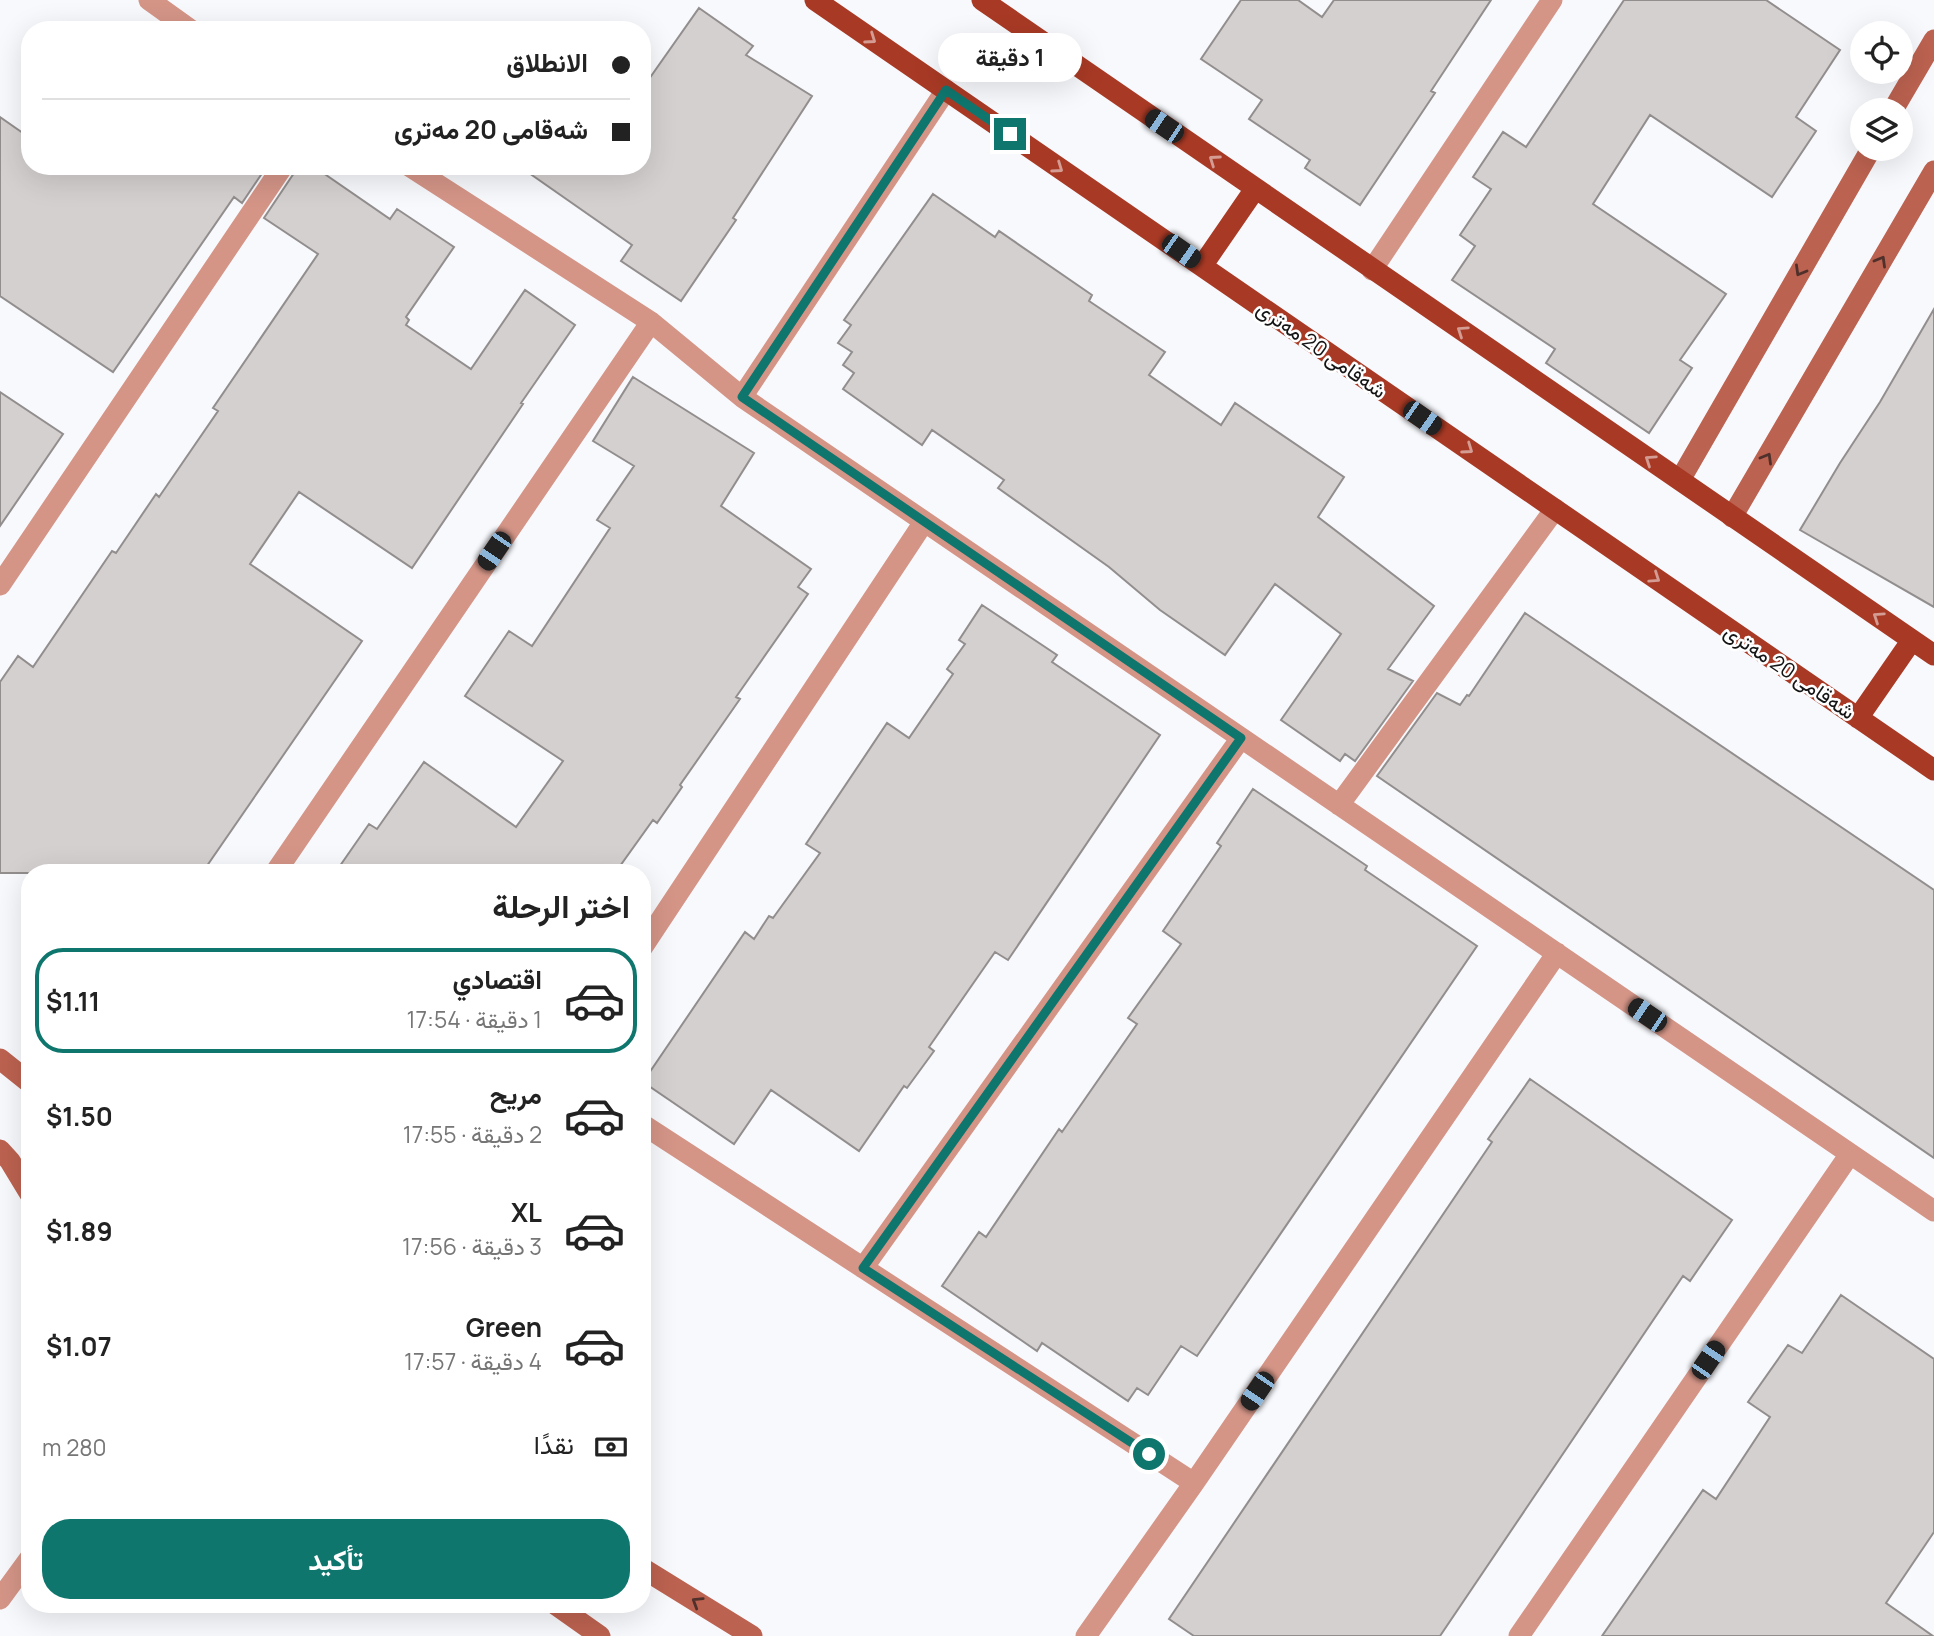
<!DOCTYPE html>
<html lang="ar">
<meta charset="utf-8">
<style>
body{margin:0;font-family:Manrope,Vazirmatn,sans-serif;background:#f2f2f2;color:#222;direction:rtl;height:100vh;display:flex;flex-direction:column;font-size:26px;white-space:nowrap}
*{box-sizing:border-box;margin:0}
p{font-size:23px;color:#767676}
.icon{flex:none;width:38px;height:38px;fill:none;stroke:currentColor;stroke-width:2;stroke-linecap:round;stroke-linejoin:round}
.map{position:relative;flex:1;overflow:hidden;direction:ltr}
.details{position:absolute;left:21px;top:864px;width:630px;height:749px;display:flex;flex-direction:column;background:#fff;border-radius:28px;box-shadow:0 7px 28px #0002;direction:rtl}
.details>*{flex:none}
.hud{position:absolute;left:21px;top:21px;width:630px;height:154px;border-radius:28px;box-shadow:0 7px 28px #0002;direction:rtl;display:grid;align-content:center;height:154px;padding:0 21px;background:#fff}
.buttons{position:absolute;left:1850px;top:21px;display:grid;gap:14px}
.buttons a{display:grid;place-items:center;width:63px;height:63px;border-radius:50%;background:#fff;box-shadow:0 7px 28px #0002;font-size:35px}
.end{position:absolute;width:32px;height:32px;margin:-16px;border:9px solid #0f766e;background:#fff;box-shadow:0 0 0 4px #fff}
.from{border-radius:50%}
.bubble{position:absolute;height:49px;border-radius:24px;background:#fff;box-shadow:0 7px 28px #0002;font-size:23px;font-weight:700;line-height:49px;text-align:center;direction:rtl}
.car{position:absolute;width:21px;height:42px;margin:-21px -10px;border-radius:9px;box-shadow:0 0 5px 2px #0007;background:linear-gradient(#222 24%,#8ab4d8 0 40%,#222 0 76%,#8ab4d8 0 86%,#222 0)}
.hud b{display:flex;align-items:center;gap:24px;height:66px;font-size:26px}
.hud b+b{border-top:2px solid #e0e0e0}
.hud i{width:18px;height:18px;background:#222}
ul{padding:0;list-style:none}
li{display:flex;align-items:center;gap:21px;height:105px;margin:0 14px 10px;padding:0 7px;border:4px solid transparent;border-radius:28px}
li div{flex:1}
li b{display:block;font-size:26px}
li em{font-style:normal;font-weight:700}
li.active{border-color:#0f766e}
li>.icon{width:63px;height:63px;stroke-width:1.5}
h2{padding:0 21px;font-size:32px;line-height:84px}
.pay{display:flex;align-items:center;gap:18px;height:77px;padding:0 21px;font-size:26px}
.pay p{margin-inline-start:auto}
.action{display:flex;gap:14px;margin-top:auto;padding:14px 21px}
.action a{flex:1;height:80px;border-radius:28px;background:#0f766e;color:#fff;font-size:28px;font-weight:700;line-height:80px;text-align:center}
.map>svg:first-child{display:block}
.building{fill:#d5d0d0;stroke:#938e8e;stroke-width:2}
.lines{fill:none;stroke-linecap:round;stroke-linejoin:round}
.street{stroke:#d49587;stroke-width:21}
.secondary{stroke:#bc6250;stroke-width:21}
.primary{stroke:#a83a25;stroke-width:21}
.oneway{stroke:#d49c92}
.oneway2{stroke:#4f302a}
.route{stroke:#0f766e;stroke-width:9}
.labels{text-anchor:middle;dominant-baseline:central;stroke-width:5;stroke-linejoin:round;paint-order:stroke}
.street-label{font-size:21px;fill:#151516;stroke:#fff}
</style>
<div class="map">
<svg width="1934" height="1636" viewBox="0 0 1934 1636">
<rect width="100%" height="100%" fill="#f8f9fd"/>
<path class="building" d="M1241,0H1298L1322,17L1334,0H1491L1431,91L1435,93L1360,205L1305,168L1310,160L1249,119L1262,100L1201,59Z
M1624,0H1766L1840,50L1796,117L1816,131L1772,197L1650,115L1593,204L1726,294L1680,360L1692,368L1649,433L1546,363L1555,349L1452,280L1475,246L1460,235L1491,189L1473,177L1503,132L1526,147Z
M699,8L753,46L746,55L812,96L733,218L736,220L681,301L621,261L632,245L519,166H642V89Z
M0,117L30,138V166H267L242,203L234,197L113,372L0,296Z
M296,166H313L390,219L397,209L454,247L406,317L409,320L406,325L471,369L525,290L575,325L521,403L523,404L412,568L299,492L250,564L362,641L202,873H0V682L18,656L33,667L112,551L116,553L156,494L159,497L218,411L213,408L318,254L264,218L294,173Z
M933,194L995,237L999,231L1092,295L1089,301L1165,352L1149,375L1221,425L1235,403L1344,477L1318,517L1434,606L1388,669L1413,681L1355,761L1345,754L1340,761L1281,720L1341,634L1275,584L1225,655L1160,610L1109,567L998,488L1004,480L932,430L922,445L843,389L854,373L843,365L852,352L838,343L851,325L844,320Z
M1934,309V607L1800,530L1840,463L1880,402Z
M633,377L754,453L721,506L811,569L798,587L808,594L736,697L740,699L680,785L682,787L657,823L653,820L615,873H335L369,824L377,829L424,762L516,827L563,761L465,696L509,631L532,646L610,528L597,520L634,466L593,441Z
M0,392L63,434L0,526Z
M982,605L1057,655L1052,662L1160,735L1008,960L995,952L929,1047L934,1051L907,1088L904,1086L859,1151L771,1090L734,1144L643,1082L745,932L754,939L769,916L773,918L820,853L806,844L887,723L909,738L953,674L947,669L965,644L959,640Z
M1525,613L1934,890V1158L1377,776L1437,693L1460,705L1467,695L1469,696Z
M1253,789L1367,866L1365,870L1477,946L1197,1356L1181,1346L1148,1395L1137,1388L1128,1401L1042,1343L1037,1351L942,1286L979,1232L986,1237L1059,1129L1062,1132L1137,1024L1128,1018L1181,944L1163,931L1221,846L1217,843Z
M1530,1079L1732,1220L1690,1281L1683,1276L1440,1636H1194L1169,1619L1492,1142L1488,1139Z
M1841,1295L1934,1359V1532L1886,1603L1933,1636H1602L1703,1490L1716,1499L1770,1417L1748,1402L1788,1345L1802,1353Z"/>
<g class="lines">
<path class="street" d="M149,0L191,30
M409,166L651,322L742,397L1934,1211
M1372,270L1552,0
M742,397L946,90
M0,585L283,166
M1339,805L1555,509
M275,873L651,322
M642,948L924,522
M642,1124L1194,1483
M863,1268L1241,738
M0,1599L30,1558
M1086,1636L1194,1483L1557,953
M1519,1636L1850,1154"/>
<path class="secondary" d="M1893,110L1934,40
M1680,480L1871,149
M1732,517L1934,171
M0,1059L30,1083
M0,1150L10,1161L30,1194
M642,1568L752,1636
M556,1605L600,1636"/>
<path class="primary" d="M815,0L1934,770
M982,0L1934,655
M1202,266L1255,189
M1858,718L1912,640"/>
</g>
<defs><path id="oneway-chevron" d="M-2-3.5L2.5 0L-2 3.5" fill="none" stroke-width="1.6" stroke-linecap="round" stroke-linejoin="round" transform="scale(1.75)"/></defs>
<g class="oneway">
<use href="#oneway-chevron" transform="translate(871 39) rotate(35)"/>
<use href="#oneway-chevron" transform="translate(1214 160) rotate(-145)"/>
<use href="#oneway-chevron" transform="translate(1058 168) rotate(35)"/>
<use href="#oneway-chevron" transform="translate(1462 331) rotate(-146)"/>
<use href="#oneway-chevron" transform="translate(1468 449) rotate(35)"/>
<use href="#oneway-chevron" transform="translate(1650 460) rotate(-146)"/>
<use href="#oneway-chevron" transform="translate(1655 578) rotate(34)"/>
<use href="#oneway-chevron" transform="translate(1878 617) rotate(-146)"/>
</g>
<g class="oneway2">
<use href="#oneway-chevron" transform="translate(1881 261) rotate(-60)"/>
<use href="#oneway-chevron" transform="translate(1800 271) rotate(120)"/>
<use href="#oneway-chevron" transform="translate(1767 458) rotate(-60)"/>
<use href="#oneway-chevron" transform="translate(697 1602) rotate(-148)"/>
</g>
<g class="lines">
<path class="route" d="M1010,134L946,90L742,397L1241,738L863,1268L1149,1454"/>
</g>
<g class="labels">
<g class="street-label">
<text transform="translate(1322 349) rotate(35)">شەقامی 20 مەتری</text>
<text transform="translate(1790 671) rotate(34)">شەقامی 20 مەتری</text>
</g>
</g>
</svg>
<div class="buttons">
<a><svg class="icon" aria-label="locate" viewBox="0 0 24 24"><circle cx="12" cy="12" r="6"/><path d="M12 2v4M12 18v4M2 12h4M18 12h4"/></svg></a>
<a><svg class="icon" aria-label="layers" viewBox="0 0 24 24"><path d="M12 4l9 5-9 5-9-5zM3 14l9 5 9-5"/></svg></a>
</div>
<i class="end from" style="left:1149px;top:1454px"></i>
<i class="end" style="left:1010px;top:134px"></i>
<div class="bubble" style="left:938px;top:33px;width:144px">1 دقيقة</div>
<i class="car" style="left:1164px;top:126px;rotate:304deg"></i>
<i class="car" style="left:1181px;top:251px;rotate:125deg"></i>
<i class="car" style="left:1422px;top:418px;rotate:125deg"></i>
<i class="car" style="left:494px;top:551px;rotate:214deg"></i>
<i class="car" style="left:1647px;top:1015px;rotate:304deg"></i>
<i class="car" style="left:1708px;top:1360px;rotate:34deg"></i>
<i class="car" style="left:1257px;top:1391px;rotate:214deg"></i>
<div class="hud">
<b><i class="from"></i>الانطلاق</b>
<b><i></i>شەقامی 20 مەتری</b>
</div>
<section class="details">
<h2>اختر الرحلة</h2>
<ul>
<li class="active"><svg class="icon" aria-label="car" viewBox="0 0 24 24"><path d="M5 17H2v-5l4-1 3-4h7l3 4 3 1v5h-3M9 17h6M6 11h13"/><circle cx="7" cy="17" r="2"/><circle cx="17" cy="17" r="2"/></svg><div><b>اقتصادي</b><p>1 دقيقة · 17:54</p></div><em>$1.11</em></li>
<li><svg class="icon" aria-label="car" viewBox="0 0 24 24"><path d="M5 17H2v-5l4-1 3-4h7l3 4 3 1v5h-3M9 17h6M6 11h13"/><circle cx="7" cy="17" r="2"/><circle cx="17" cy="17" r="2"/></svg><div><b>مريح</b><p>2 دقيقة · 17:55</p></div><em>$1.50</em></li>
<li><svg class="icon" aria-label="car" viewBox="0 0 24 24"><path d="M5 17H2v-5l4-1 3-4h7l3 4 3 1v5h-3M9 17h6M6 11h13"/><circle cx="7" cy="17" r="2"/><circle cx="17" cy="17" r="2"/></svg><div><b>XL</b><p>3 دقيقة · 17:56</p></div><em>$1.89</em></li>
<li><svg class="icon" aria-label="car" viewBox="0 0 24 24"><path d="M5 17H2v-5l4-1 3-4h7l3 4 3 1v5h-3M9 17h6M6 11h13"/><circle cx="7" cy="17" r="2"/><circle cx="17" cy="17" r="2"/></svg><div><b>Green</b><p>4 دقيقة · 17:57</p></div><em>$1.07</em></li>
</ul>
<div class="pay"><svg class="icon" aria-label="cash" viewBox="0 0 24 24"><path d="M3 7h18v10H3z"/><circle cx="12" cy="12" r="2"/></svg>نقدًا<p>280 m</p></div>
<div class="action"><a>تأكيد</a></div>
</section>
</div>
